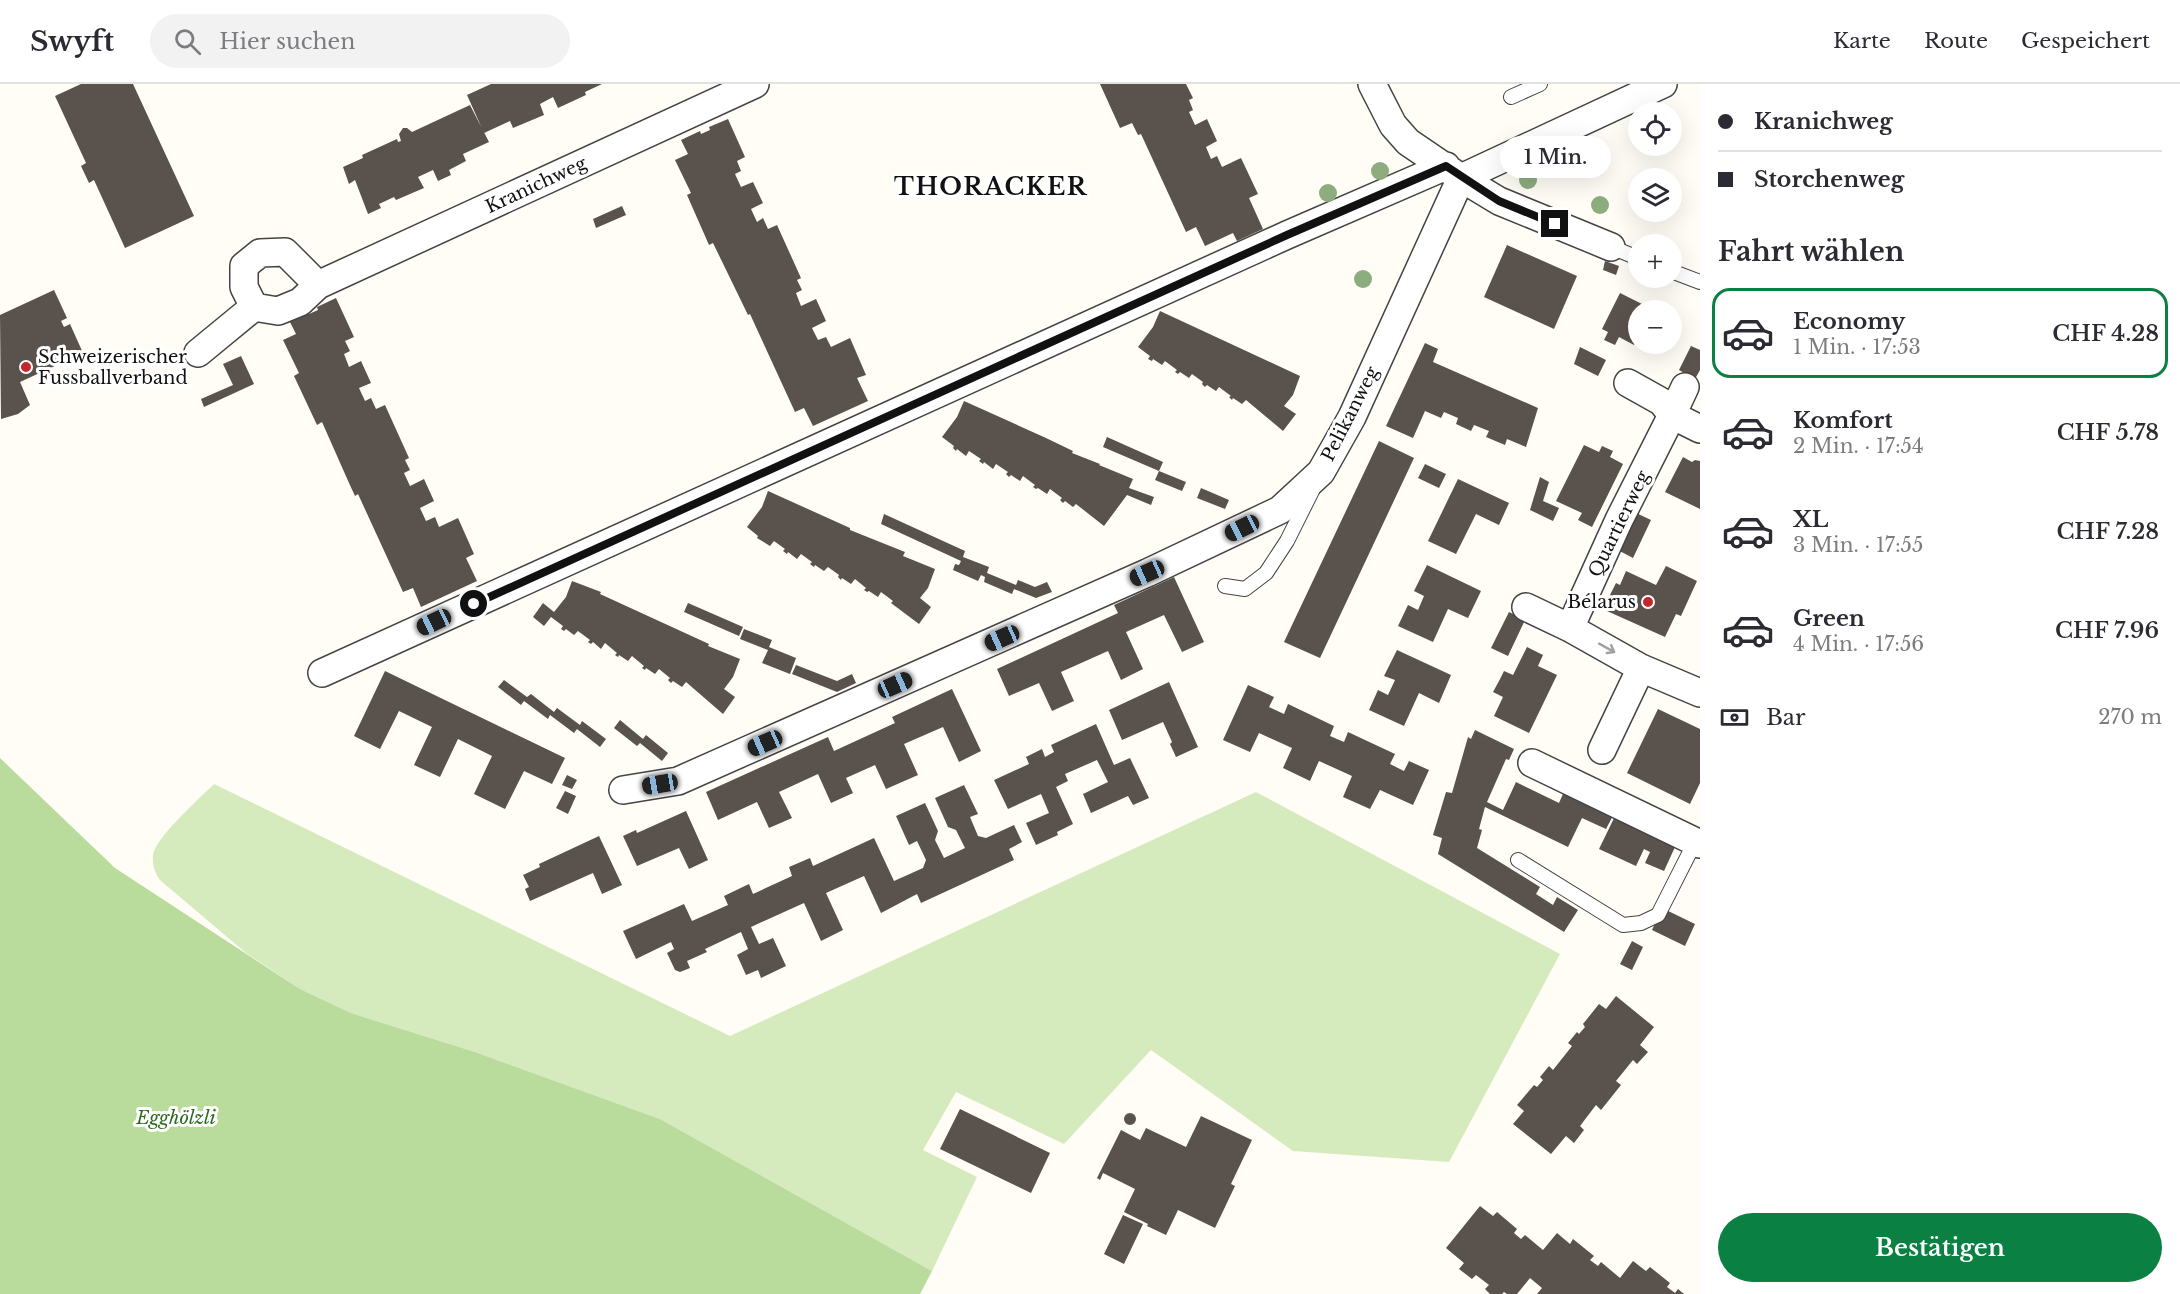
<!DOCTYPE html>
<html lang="de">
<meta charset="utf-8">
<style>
body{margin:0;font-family:"Libre Baskerville",serif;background:#f2f2f3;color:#2b2b33;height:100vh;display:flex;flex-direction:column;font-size:22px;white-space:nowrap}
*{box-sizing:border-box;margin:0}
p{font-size:20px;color:#7c7c81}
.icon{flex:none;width:33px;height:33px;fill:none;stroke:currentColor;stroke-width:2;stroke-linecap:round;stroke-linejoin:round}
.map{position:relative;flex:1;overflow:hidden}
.sheet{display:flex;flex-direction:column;background:#fff;width:480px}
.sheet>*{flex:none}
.top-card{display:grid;align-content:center;height:132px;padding:0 18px;background:#fff}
.buttons{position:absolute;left:1628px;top:18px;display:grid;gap:12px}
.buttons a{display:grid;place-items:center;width:54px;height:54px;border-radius:50%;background:#fff;box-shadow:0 6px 24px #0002;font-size:30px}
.end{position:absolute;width:27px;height:27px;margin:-14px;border:8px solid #111;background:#fff;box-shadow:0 0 0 3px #fff}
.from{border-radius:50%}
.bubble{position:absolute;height:42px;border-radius:21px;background:#fff;box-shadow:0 6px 24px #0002;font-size:20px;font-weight:600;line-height:42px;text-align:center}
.car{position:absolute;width:18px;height:36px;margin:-18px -9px;border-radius:8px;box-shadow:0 0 4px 2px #0007;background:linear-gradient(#222 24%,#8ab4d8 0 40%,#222 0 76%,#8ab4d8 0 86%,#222 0)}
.top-card b{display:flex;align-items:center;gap:21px;height:57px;font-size:22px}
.top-card b+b{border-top:2px solid #e1e1e2}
.top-card i{width:15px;height:15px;background:#2b2b33}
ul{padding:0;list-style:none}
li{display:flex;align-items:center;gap:18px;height:90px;margin:0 12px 9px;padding:0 6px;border:3px solid transparent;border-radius:18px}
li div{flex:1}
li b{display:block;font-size:22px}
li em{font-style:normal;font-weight:600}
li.current{border-color:#0b8043}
li>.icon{width:54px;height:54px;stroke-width:1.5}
h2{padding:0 18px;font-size:27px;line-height:72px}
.pay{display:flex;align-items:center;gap:15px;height:66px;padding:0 18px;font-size:22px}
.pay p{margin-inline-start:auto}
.action{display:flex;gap:12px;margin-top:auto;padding:12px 18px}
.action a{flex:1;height:69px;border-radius:36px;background:#0b8043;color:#fff;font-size:24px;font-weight:600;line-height:69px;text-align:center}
header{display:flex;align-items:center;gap:36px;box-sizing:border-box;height:84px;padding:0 30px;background:#fff;border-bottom:2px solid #e1e1e2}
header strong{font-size:28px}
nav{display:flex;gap:33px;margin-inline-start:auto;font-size:21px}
.search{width:420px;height:54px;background:#f2f2f3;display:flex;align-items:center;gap:15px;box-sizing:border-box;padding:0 21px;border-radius:33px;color:#7c7c81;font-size:22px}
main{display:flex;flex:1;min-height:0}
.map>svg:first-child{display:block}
.green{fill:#d5ebbd}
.forest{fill:#b9dc9c}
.building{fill:#5a524d}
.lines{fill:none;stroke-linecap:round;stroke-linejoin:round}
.service-casing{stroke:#444;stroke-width:16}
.minor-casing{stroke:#444;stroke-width:30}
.service{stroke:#fff;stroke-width:14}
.minor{stroke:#fff;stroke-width:27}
.tree{fill:#8dad7f}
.oneway{stroke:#a0a0a0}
.route{stroke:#111;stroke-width:8}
.poi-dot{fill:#c4262e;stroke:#fff;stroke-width:2}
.labels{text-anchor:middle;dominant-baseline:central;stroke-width:6;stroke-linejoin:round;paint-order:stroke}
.street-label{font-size:18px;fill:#111;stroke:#fff}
.poi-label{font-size:18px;fill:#111;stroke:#fff;text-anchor:start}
.park-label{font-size:18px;font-style:italic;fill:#2f6b1f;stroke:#fff}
.district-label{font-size:24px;font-weight:bold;letter-spacing:1.5px;fill:#111;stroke:#fff}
</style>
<header>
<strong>Swyft</strong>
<div class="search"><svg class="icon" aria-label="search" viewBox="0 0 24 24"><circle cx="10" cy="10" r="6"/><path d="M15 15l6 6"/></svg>Hier suchen</div>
<nav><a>Karte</a><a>Route</a><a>Gespeichert</a></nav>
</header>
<main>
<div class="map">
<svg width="1700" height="1210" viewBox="0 0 1700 1210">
<rect width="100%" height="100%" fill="#fffdf5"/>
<path class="green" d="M214,700L730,952L1256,708L1560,870L1449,1078L1293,1067L1151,966L1064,1060L956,1008L923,1066L977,1093L932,1187L660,1035L475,968L351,929L300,905L246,869L161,797C155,790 152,781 153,771C155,754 200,714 214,700Z"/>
<path class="forest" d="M0,674L115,784L300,905L351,929L475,968L660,1035L932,1187L920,1210H0Z"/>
<path class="building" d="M81,0H133L194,132L125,164L94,96L89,99L81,82L86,79L55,12Z
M491,0H602L585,8L586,11L558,24L553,13L540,20L544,31L513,44L510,37L484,49L467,11Z
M1100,0H1186L1193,14L1189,16L1193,26L1189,28L1195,41L1207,35L1217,57L1206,63L1211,75L1217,72L1222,83L1241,74L1258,110L1249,114L1263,145L1237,157L1233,149L1205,162L1196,143L1186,148L1141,50L1138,51L1132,39L1120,44Z
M470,21L489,58L463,70L466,77L449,86L451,91L438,97L433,86L418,93L424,104L396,116L394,113L379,120L381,124L368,130L355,96L349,100L343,83L363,74L362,71L397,55L398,58L401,57L399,50L403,44H407L412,48Z
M728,35L745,73L737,77L741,87L735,90L741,103L753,98L763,119L751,125L757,138L763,134L768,145L777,141L801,194L797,196L802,206L796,209L801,222L816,215L826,237L812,244L818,256L826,253L831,263L850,254L866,291L857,294L868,317L813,342L804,324L795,328L750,230L748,231L713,159L709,161L687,111L691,109L675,76L688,70L681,56L700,47L701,50L710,46L709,43Z
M622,122L626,131L596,144L593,135Z
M1507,161L1577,192L1554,245L1484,213Z
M1605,177L1619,182L1616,191L1603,186Z
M54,206L67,234L61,237L64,243L70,240L83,269L20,298L30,321L18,330L1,335L0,231Z
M1620,209L1652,225L1638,226V254L1634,261L1619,253L1615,261L1604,256L1608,248L1602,245Z
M336,214L354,253L345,257L350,267L344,270L349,283L361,277L371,299L359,304L365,317L371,314L376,325L385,321L409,374L405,376L410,386L404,389L410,402L424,395L434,417L420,424L426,437L435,433L439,443L458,434L474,470L466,474L477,497L421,523L413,504L403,508L358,410L355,412L349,399L322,338L317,341L294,292L299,289L283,256L296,250L289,236L308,227L309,230L318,226L317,223Z
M1160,227L1300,292L1293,311L1284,322L1296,330L1283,347L1246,316L1242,320L1233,314L1232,316L1229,313L1231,312L1219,303L1216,307L1207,301L1205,303L1202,300L1203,298L1192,290L1189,294L1180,288L1178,290L1175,288L1177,286L1165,277L1162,281L1153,275L1152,277L1148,275L1150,272L1138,263L1153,243Z
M1425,259L1438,265L1433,278L1538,324L1526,363L1507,355L1505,361L1486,353L1489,347L1474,341L1471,347L1456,340L1458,334L1444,328L1441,334L1425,327L1413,354L1386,342Z
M1691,262L1700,266V286L1695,295L1679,286Z
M1580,263L1606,276L1598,292L1574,280Z
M241,272L254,300L204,323L201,315L233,301L223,280Z
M964,317L1046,354L1073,367L1072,369L1100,380L1099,381L1133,395L1129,404L1154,413L1151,421L1127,411L1104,442L1076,420L1073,423L1065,417L1063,419L1060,416L1062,414L1050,405L1047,410L1038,404L1036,405L1033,403L1035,401L1023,392L1020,397L1011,391L1009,393L1006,390L1008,388L996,380L993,385L984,378L983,380L979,377L981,375L969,367L966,372L957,365L956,367L953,364L954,362L942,353L957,333Z
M1107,353L1163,378L1159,387L1186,398L1182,407L1155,396L1159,387L1103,363Z
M1379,357L1414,374L1320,574L1284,558Z
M1584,361L1599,368L1602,362L1613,367L1610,373L1623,380L1592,443L1578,436L1582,429L1556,417Z
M1683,373L1692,378L1695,376L1700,377V425L1665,408Z
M1425,380L1446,390L1439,404L1418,394Z
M1540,393L1549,398L1543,417L1559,424L1553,437L1530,426Z
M1458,395L1509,419L1499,441L1476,430L1456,470L1428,457Z
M1201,404L1229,416L1225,425L1197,414Z
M768,407L850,444V446L905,468L903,472L935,485L928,504L920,514L931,523L919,540L891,519L893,517L881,508L878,513L869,507L867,508L864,506L866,504L855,495L851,500L842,494L841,496L838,493L839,491L828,483L824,487L815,481L814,483L810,480L812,478L801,470L797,475L788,468L787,470L783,467L785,465L774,457L770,462L757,454L758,452L747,443L762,423Z
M1630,426L1651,436L1633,474L1612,463Z
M884,430L965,467L963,473L989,483L987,489L1016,501L1018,496L1035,503L1047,498L1052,508L1036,514L1014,505L1012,510L984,498L985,493L981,491L978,497L953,486L955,480L959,481L961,477L881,440Z
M1427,481L1481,507L1468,534L1448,525L1433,558L1398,542L1408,521L1418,526L1424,512L1414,507Z
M1666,482L1697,497L1681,532L1676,530L1665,553L1607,527L1611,519L1607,517L1616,499L1620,501L1626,487L1656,501Z
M1174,493L1204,558L1182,568L1164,531L1126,548L1143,585L1121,596L1108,567L1061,588L1074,617L1052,627L1039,599L1009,612L997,585L1118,529L1114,521Z
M572,497L601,508L600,510L709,560L708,562L740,575L733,593L724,605L735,613L723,630L686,598L682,603L673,597L671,599L668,596L670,594L659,585L655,590L646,584L645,586L642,584L644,582L632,572L628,577L619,571L618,573L615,571L617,569L605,559L601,565L593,558L591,560L588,558L590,556L578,547L574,551L566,545L564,547L561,545L563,542L551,533L544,542L533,533L543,519L554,528L566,513Z
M688,519L743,543L739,552L684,528Z
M1509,528L1525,536L1508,572L1491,564Z
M744,545L772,556L769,563L796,574L790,590L762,579L768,566L740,555Z
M1527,563L1543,571L1538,582L1557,591L1529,649L1494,632L1503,613L1493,608L1499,597L1504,587L1513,591Z
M1397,566L1451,591L1439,619L1419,609L1404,642L1369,626L1378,606L1388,611L1395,596L1384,592Z
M796,581L837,597L852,590L856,599L837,608L792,590Z
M385,587L565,674L552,700L524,687L505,725L474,710L492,672L458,655L440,693L414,681L432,643L399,627L380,665L354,652Z
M504,596L527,613L531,610L554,628L557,624L580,641L582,637L606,655L600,663L577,645L574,649L550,631L548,635L524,617L521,621L498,603Z
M1169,598L1198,663L1176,673L1170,660L1172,658L1163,638L1122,656L1109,626Z
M1248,601L1274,613L1269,623L1284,630L1288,620L1334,642L1330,652L1344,658L1348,648L1395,670L1390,680L1404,687L1409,677L1429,686L1413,721L1380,706L1370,725L1343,713L1352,692L1319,677L1310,697L1283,684L1292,664L1259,649L1250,668L1223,656Z
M952,605L981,667L959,678L943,643L904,660L918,691L886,705L875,681L846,694L853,709L831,719L818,690L779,708L792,734L769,744L757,718L718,736L706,708L828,653L834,667L895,639L892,633Z
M1658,625L1700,645V699L1690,720L1627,689Z
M620,636L643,655L646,651L668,669L662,677L640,659L637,662L614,644Z
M1096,640L1114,681L1130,674L1149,714L1133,721L1128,712L1091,729L1083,710L1108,698L1097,676L1065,690L1068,697L1056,703L1073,740L1057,748L1058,751L1036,761L1026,739L1049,729L1041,710L1008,725L994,696L1029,680L1026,673L1042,665L1045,673L1054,668L1051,661Z
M1475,646L1514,665L1509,676L1506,675L1487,718L1503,726L1516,698L1559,719L1566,703L1615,728L1606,745L1582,734L1568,763L1485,723L1479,745L1482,746L1477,764L1540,803L1536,810L1553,821L1557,813L1578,826L1564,848L1438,770L1442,754L1433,751L1446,708L1452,709L1468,653L1471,655Z
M567,691L577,696L572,705L562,701Z
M964,701L978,730L970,733L978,752L986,754L1014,741L1022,758L1009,765L1014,776L921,819L917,810L881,829L864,792L826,809L843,846L821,857L804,819L751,843L759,860L773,854L786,882L761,894L758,886L746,891L737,871L748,865L741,848L705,865L707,868L687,877L690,884L680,888L675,886L667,869L674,865L671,858L636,875L623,847L684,820L692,837L728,821L724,812L749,800L753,810L792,792L789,783L810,774L813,782L874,754L894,797L923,784L926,776L917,757L909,761L896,732L925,719L938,747L935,756L944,774L965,764L956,746L948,743L935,714Z
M565,707L576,712L568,730L556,724Z
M686,727L708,776L689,785L679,764L637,782L623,752L636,746L637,749Z
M1617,728L1675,763L1664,787L1645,779L1650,768L1644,765L1636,782L1599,765Z
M599,752L622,801L602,810L593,789L530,817L525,805L529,803L523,791L540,783L539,780Z
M1662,824L1695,840L1685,862L1652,846Z
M1632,857L1643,863L1632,886L1620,880Z
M1616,912L1654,943L1640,961L1648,968L1637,980L1633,976L1616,997L1621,1001L1601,1026L1596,1021L1580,1042L1584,1046L1574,1059L1566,1052L1551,1070L1513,1040L1524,1027L1517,1021L1534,1001L1537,1003L1543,996L1540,993L1549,982L1553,986L1572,962L1568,959L1577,948L1579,950L1585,943L1583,940L1599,920L1606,925Z
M960,1025L1050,1069L1031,1109L940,1065Z
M1124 1035a6 6 0 1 1 12 0a6 6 0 1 1-12 0Z
M1201,1032L1252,1056L1231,1100L1235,1102L1215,1144L1178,1126L1166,1151L1147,1142L1148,1140L1124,1128L1135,1105L1103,1089L1100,1096L1097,1094L1121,1046L1140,1056L1146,1044L1186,1063Z
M1480,1122L1493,1132L1497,1128L1517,1145L1514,1149L1521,1155L1525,1151L1543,1166L1557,1149L1570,1160L1573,1155L1594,1172L1590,1176L1598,1182L1601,1178L1620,1194L1633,1177L1646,1187L1650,1183L1670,1199L1667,1203L1675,1209L1678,1205L1684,1210H1537L1542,1204L1530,1194L1517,1210H1507L1504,1208L1502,1210H1490L1485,1205L1489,1201L1476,1191L1472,1195L1459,1185L1464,1179L1446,1164Z
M1123,1131L1143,1140L1124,1180L1104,1170Z"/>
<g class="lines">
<defs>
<path id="service" d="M1511,13L1540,0
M1611,163L1638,174
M1671,187L1700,198
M1225,502L1245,505L1266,489L1287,457L1312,407
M1518,776L1623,841L1641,839L1658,831L1695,758"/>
<path id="minor" d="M1372,0L1393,41L1408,58L1461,94L1663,0
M318,201L285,168L260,169L244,182V203L254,223L278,227L300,218L318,201L755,0
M198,269L254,223
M1628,299L1662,318L1672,331L1685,303
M1700,345L1672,331L1619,436L1570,544L1641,584L1700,609
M1526,523L1570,544
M322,589L1287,151L1446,82
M1602,666L1641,584
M1532,679L1700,760
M623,706L678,697L1147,489L1280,426L1321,388L1352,333L1461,94L1499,117L1611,163"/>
</defs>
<use href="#service" class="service-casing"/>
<use href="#minor" class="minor-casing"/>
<use href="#service" class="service"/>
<use href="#minor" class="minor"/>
</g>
<g class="tree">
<circle cx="1576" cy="81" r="9"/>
<circle cx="1380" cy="87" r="9"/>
<circle cx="1528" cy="96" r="9"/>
<circle cx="1328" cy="109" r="9"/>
<circle cx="1600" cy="121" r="9"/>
<circle cx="1363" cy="195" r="9"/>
</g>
<defs><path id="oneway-shaft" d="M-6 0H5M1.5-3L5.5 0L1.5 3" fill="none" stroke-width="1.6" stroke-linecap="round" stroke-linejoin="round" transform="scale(1.5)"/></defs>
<use class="oneway" href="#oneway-shaft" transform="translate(1607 564) rotate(29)"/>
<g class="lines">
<path class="route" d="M474,520L1287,151L1446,82L1499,117L1555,140"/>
</g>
<g class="poi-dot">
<circle cx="26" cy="283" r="6"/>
<circle cx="1648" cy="518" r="6"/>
</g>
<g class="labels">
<g class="street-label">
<text transform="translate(536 101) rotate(-25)">Kranichweg</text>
<text transform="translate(1350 330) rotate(-63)">Pelikanweg</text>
<text transform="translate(1619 440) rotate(-64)">Quartierweg</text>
</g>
<g class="poi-label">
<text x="38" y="273">Schweizerischer<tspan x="38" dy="21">Fussballverband</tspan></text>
<text x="1636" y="518" text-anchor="end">Bélarus</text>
</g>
<g class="park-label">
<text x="176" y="1034">Egghölzli</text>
</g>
<g class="district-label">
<text x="991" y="102">THORACKER</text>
</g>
</g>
</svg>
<div class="buttons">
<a><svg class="icon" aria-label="locate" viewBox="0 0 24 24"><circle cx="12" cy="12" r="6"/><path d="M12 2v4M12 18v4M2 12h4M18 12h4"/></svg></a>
<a><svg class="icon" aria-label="layers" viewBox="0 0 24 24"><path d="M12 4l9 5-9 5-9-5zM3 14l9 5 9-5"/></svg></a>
<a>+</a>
<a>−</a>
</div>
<i class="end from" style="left:474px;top:520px"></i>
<i class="end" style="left:1555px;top:140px"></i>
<div class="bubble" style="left:1500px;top:52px;width:111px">1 Min.</div>
<i class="car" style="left:1242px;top:444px;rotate:244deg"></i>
<i class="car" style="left:1147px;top:489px;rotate:246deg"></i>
<i class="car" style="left:434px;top:538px;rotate:245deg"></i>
<i class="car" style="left:1002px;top:554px;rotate:246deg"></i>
<i class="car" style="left:895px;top:601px;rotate:66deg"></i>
<i class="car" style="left:765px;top:659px;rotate:246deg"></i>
<i class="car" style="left:660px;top:700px;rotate:261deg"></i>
</div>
<section class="sheet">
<div class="top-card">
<b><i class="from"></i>Kranichweg</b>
<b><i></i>Storchenweg</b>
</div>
<h2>Fahrt wählen</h2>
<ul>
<li class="current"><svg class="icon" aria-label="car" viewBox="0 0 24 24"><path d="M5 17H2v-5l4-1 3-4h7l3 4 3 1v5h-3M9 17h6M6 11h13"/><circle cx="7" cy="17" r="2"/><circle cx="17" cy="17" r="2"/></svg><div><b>Economy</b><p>1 Min. · 17:53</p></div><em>CHF 4.28</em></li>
<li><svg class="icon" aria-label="car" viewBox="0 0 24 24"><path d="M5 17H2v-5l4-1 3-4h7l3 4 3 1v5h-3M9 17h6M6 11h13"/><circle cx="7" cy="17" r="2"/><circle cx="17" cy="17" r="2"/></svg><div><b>Komfort</b><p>2 Min. · 17:54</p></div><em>CHF 5.78</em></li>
<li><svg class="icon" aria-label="car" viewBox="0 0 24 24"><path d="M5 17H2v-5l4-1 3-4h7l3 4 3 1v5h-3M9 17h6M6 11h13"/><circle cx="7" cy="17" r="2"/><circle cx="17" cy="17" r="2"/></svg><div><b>XL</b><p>3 Min. · 17:55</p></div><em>CHF 7.28</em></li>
<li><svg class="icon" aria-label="car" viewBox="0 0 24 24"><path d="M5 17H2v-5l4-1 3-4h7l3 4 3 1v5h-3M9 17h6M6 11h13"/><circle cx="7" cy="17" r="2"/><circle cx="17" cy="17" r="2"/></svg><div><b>Green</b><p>4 Min. · 17:56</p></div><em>CHF 7.96</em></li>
</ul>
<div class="pay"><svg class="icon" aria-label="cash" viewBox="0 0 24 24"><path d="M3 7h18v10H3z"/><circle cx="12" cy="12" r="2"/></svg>Bar<p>270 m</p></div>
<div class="action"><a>Bestätigen</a></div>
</section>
</main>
